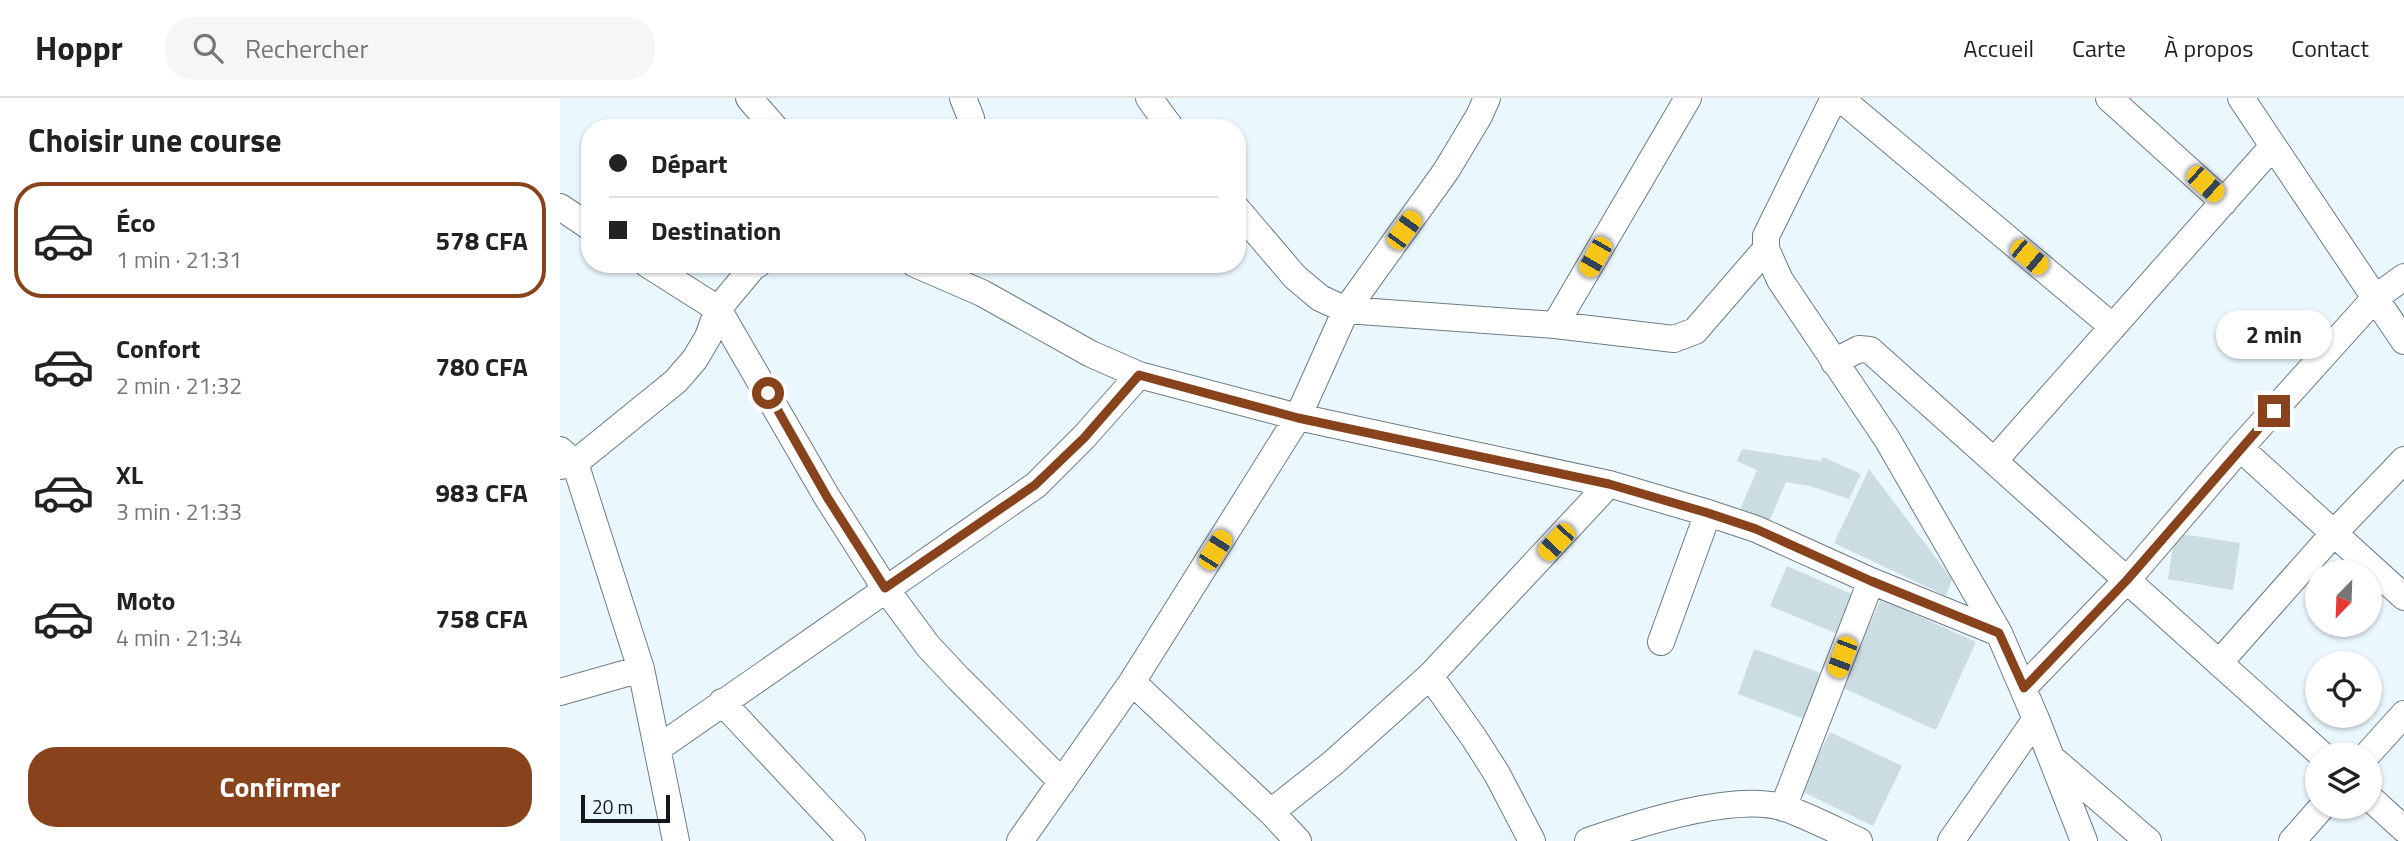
<!DOCTYPE html>
<html lang="fr">
<meta charset="utf-8">
<style>
body{margin:0;font-family:"Titillium Web",sans-serif;background:#f6f6f6;color:#222;height:100vh;display:flex;flex-direction:column;font-size:26px;white-space:nowrap}
*{box-sizing:border-box;margin:0}
p{font-size:23px;color:#767676}
.icon{flex:none;width:38px;height:38px;fill:none;stroke:currentColor;stroke-width:2;stroke-linecap:round;stroke-linejoin:round}
.map{position:relative;flex:1;overflow:hidden}
.details{display:flex;flex-direction:column;background:#fff;width:560px}
.details>*{flex:none}
.banner{position:absolute;left:21px;top:21px;width:665px;height:154px;border-radius:28px;box-shadow:0 2px 5px #0004;display:grid;align-content:center;height:154px;padding:0 28px;background:#fff}
.needle{width:46px;rotate:203deg}
.controls{position:absolute;left:1745px;top:462px;display:grid;gap:14px}
.controls a{display:grid;place-items:center;width:77px;height:77px;border-radius:50%;background:#fff;box-shadow:0 2px 5px #0004;font-size:35px}
.scale{position:absolute;left:21px;bottom:18px;width:89px;box-sizing:border-box;padding-left:7px;border:4px solid #13181b;border-top:0;font-size:19px;line-height:24px;white-space:nowrap;color:#13181b;-webkit-text-stroke:5px #eaf7fd;paint-order:stroke}
.end{position:absolute;width:32px;height:32px;margin:-16px;border:9px solid #88431c;background:#fff;box-shadow:0 0 0 4px #fff}
.from{border-radius:50%}
.bubble{position:absolute;height:49px;border-radius:24px;background:#fff;box-shadow:0 2px 5px #0004;font-size:23px;font-weight:700;line-height:49px;text-align:center}
.car{position:absolute;width:21px;height:42px;margin:-21px -10px;border-radius:9px;box-shadow:0 0 5px 2px #0007;background:linear-gradient(#f5c518 24%,#345 0 40%,#f5c518 0 76%,#345 0 86%,#f5c518 0)}
.banner b{display:flex;align-items:center;gap:24px;height:66px;font-size:26px}
.banner b+b{border-top:2px solid #e0e0e0}
.banner i{width:18px;height:18px;background:#222}
ul{padding:0;list-style:none}
li{display:flex;align-items:center;gap:21px;height:116px;margin:0 14px 10px;padding:0 14px;border:4px solid transparent;border-radius:28px}
li div{flex:1}
li b{display:block;font-size:26px}
li em{font-style:normal;font-weight:700}
li.active{border-color:#88431c}
li>.icon{width:63px;height:63px;stroke-width:1.5}
h2{padding:0 28px;font-size:32px;line-height:84px}
.cta{display:flex;gap:14px;margin-top:auto;padding:14px 28px}
.cta a{flex:1;height:80px;border-radius:28px;background:#88431c;color:#fff;font-size:28px;font-weight:700;line-height:80px;text-align:center}
header{display:flex;align-items:center;gap:42px;box-sizing:border-box;height:98px;padding:0 35px;background:#fff;border-bottom:2px solid #e0e0e0}
header strong{font-size:33px}
nav{display:flex;gap:38px;margin-inline-start:auto;font-size:24px}
.search{width:490px;height:63px;background:#f6f6f6;display:flex;align-items:center;gap:18px;box-sizing:border-box;padding:0 24px;border-radius:28px;color:#767676;font-size:26px}
main{display:flex;flex:1;min-height:0}
.map>svg:first-child{display:block}
.building{fill:#ccdce3}
.lines{fill:none;stroke-linecap:round;stroke-linejoin:round}
.minor-casing{stroke:#6d7c83;stroke-width:28}
.minor{stroke:#fff;stroke-width:26}
.route{stroke:#88431c;stroke-width:9}
</style>
<header>
<strong>Hoppr</strong>
<div class="search"><svg class="icon" aria-label="search" viewBox="0 0 24 24"><circle cx="10" cy="10" r="6"/><path d="M15 15l6 6"/></svg>Rechercher</div>
<nav><a>Accueil</a><a>Carte</a><a>À propos</a><a>Contact</a></nav>
</header>
<main>
<section class="details">
<h2>Choisir une course</h2>
<ul>
<li class="active"><svg class="icon" aria-label="car" viewBox="0 0 24 24"><path d="M5 17H2v-5l4-1 3-4h7l3 4 3 1v5h-3M9 17h6M6 11h13"/><circle cx="7" cy="17" r="2"/><circle cx="17" cy="17" r="2"/></svg><div><b>Éco</b><p>1 min · 21:31</p></div><em>578 CFA</em></li>
<li><svg class="icon" aria-label="car" viewBox="0 0 24 24"><path d="M5 17H2v-5l4-1 3-4h7l3 4 3 1v5h-3M9 17h6M6 11h13"/><circle cx="7" cy="17" r="2"/><circle cx="17" cy="17" r="2"/></svg><div><b>Confort</b><p>2 min · 21:32</p></div><em>780 CFA</em></li>
<li><svg class="icon" aria-label="car" viewBox="0 0 24 24"><path d="M5 17H2v-5l4-1 3-4h7l3 4 3 1v5h-3M9 17h6M6 11h13"/><circle cx="7" cy="17" r="2"/><circle cx="17" cy="17" r="2"/></svg><div><b>XL</b><p>3 min · 21:33</p></div><em>983 CFA</em></li>
<li><svg class="icon" aria-label="car" viewBox="0 0 24 24"><path d="M5 17H2v-5l4-1 3-4h7l3 4 3 1v5h-3M9 17h6M6 11h13"/><circle cx="7" cy="17" r="2"/><circle cx="17" cy="17" r="2"/></svg><div><b>Moto</b><p>4 min · 21:34</p></div><em>758 CFA</em></li>
</ul>
<div class="cta"><a>Confirmer</a></div>
</section>
<div class="map">
<svg width="1844" height="743" viewBox="0 0 1844 743">
<rect width="100%" height="100%" fill="#eaf7fd"/>
<path class="building" d="M1182,351L1261,363L1263,359L1301,376L1289,401L1250,388L1226,384L1209,424L1180,412L1197,372L1177,363Z
M1309,371L1392,481L1386,498L1274,445Z
M1615,435L1680,445L1673,492L1608,481Z
M1227,468L1296,498L1280,537L1210,508Z
M1321,501L1416,544L1376,632L1281,589Z
M1194,551L1269,578L1253,624L1178,596Z
M1270,634L1342,668L1313,728L1241,693Z"/>
<g class="lines">
<defs>
<path id="minor" d="M189,0L215,30
M403,0L411,20L412,30
M589,0L611,30
M1274,0L1206,138V151L1220,182L1327,341L1439,535L1476,621L1524,743
M1280,0L1553,229
M1549,0L1664,104
M1681,0L1844,243
M0,109L30,129
M677,111L735,179L760,200L786,212L995,227L1114,241L1135,233L1206,151
M87,166L158,211L267,399L325,490L368,548L398,580L502,684
M355,166L422,195L531,256L579,277L738,319L1049,386L1148,415L1196,431L1311,483L1439,535
M995,227L1128,0
M1274,264L1299,251L1310,252L1761,656
M1680,350L1844,499
M0,352L15,365L81,571L116,743
M1434,363L1713,48
M0,368L15,365L116,283L135,261L148,239L158,211L193,169L198,166
M1101,544L1148,415
M1659,565L1774,435L1844,362
M870,578L914,640L937,676L972,743
M572,584L711,714L738,743
M1463,590L1567,482L1680,350L1815,200L1844,179
M0,594L81,571
M162,604L292,743
M97,651L476,387L524,339L579,277
M1808,656L1844,616
M1494,662L1588,743
M1810,700L1844,731
M1223,710L1311,483
M711,714L773,665L870,578L1049,386
M460,743L572,584L738,319L786,212L886,73L919,18L927,0
M1028,743C1077,726 1175,694 1225,710C1250,719 1275,732 1299,743
M1391,743L1476,621
M1732,743L1762,709"/>
</defs>
<use href="#minor" class="minor-casing"/>
<use href="#minor" class="minor"/>
</g>
<g class="lines">
<path class="route" d="M208,295L267,399L325,490L475,387L524,340L579,277L738,320L1049,386L1148,415L1196,431L1311,483L1439,535L1464,590L1567,482L1714,313"/>
</g>
</svg>
<div class="controls">
<a><svg class="needle" viewBox="-14 -14 28 28"><path d="M0-13l5 13h-10z" fill="#e53935"/><path d="M0 13l5-13h-10z" fill="#767676"/></svg></a>
<a><svg class="icon" aria-label="locate" viewBox="0 0 24 24"><circle cx="12" cy="12" r="6"/><path d="M12 2v4M12 18v4M2 12h4M18 12h4"/></svg></a>
<a><svg class="icon" aria-label="layers" viewBox="0 0 24 24"><path d="M12 4l9 5-9 5-9-5zM3 14l9 5 9-5"/></svg></a>
</div>
<div class="scale">20 m</div>
<i class="end from" style="left:208px;top:295px"></i>
<i class="end" style="left:1714px;top:313px"></i>
<div class="bubble" style="left:1656px;top:212px;width:116px">2 min</div>
<i class="car" style="left:1645px;top:86px;rotate:132deg"></i>
<i class="car" style="left:844px;top:132px;rotate:36deg"></i>
<i class="car" style="left:1035px;top:159px;rotate:210deg"></i>
<i class="car" style="left:1469px;top:159px;rotate:130deg"></i>
<i class="car" style="left:996px;top:444px;rotate:223deg"></i>
<i class="car" style="left:655px;top:452px;rotate:32deg"></i>
<i class="car" style="left:1282px;top:559px;rotate:201deg"></i>
<div class="banner">
<b><i class="from"></i>Départ</b>
<b><i></i>Destination</b>
</div>
</div>
</main>
